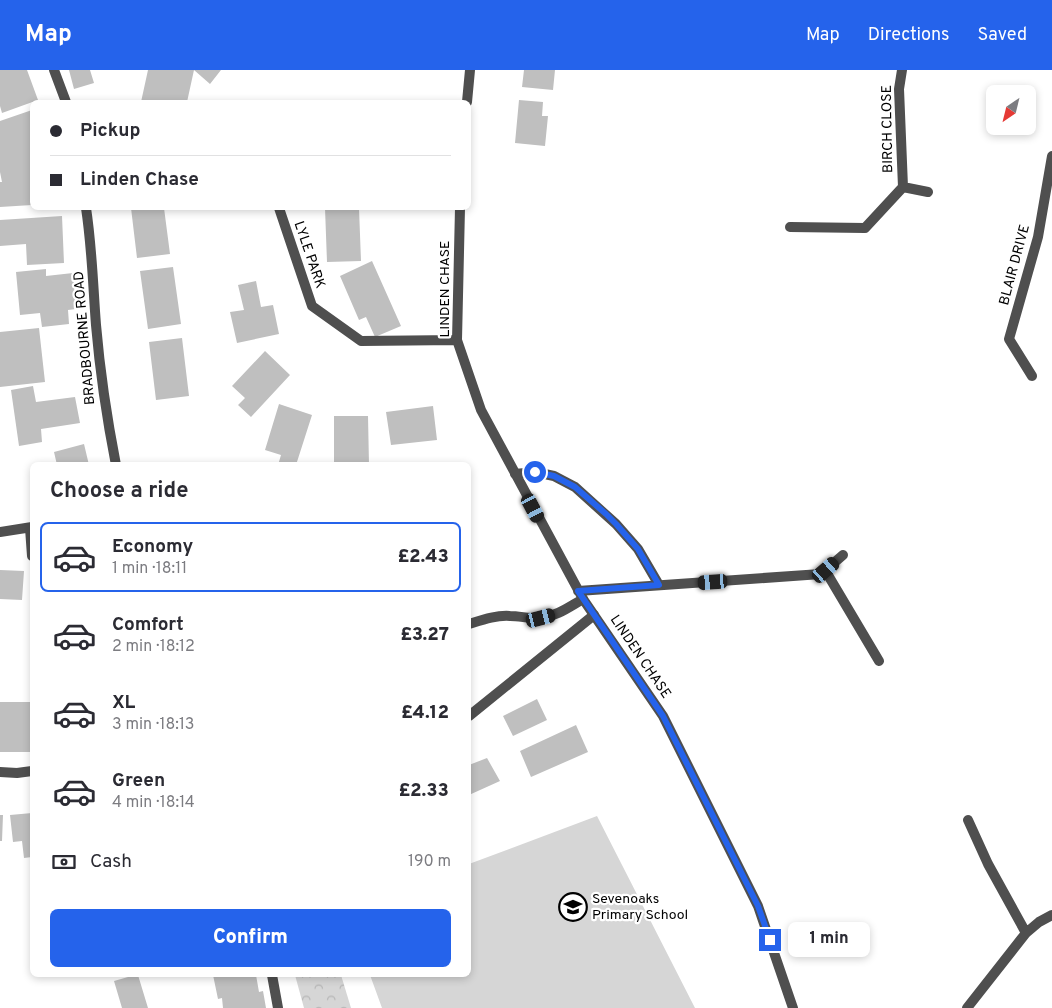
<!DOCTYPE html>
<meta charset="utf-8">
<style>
body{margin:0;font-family:Overpass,sans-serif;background:#f2f2f3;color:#2b2b33;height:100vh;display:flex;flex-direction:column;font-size:19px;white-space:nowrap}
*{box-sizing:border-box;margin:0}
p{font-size:16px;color:#7c7c81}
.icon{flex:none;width:28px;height:28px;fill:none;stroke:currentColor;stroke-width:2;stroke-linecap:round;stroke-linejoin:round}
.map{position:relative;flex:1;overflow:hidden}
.sheet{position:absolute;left:30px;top:392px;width:441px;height:515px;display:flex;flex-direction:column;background:#fff;border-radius:8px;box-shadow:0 2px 8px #0003}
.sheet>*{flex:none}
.hud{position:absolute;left:30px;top:30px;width:441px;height:110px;border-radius:8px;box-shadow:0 2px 8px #0003;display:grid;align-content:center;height:110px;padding:0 20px;background:#fff}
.needle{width:32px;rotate:215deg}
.buttons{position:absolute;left:986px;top:15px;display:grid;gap:10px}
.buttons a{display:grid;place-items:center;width:50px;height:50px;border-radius:8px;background:#fff;box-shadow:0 2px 8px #0003;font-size:25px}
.end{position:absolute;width:22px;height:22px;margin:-11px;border:6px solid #2563eb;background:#fff;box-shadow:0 0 0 2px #fff}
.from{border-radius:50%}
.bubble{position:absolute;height:35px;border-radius:8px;background:#fff;box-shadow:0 2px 8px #0003;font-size:16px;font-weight:800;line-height:35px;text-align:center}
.car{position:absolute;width:15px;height:30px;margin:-15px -8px;border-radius:6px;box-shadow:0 0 4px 1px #0007;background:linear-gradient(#222 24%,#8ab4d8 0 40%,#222 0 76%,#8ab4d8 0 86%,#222 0)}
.hud b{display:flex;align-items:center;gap:18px;height:48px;font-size:19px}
.hud b+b{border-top:1px solid #e1e1e2}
.hud i{width:12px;height:12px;background:#2b2b33}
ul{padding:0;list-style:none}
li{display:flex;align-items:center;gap:15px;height:70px;margin:0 10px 8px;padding:0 10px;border:2px solid transparent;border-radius:8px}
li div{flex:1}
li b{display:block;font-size:19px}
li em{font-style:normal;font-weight:800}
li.on{border-color:#2563eb}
li>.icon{width:45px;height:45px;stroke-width:1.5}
h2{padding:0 20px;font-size:22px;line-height:60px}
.pay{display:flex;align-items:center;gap:12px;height:55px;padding:0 20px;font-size:19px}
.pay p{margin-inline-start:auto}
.button{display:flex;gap:10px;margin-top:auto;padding:10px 20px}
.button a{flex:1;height:58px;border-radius:8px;background:#2563eb;color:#fff;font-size:20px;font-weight:800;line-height:58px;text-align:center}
header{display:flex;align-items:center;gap:30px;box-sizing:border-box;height:70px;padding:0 25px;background:#2563eb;color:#fff}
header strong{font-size:24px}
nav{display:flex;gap:28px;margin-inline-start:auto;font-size:18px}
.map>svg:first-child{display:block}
.green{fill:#d6d6d6}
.forest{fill:url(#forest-crowns)}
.building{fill:#bfbfbf}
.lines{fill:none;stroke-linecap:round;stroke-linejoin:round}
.service{stroke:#4f4f4f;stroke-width:10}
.minor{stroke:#4f4f4f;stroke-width:10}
.route{stroke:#2563eb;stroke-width:6}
.labels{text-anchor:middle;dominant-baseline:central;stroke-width:4.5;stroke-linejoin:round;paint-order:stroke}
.street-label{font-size:14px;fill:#000;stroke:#fff}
.poi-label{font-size:14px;fill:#000;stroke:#fff;text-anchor:start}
</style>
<header>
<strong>Map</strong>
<nav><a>Map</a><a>Directions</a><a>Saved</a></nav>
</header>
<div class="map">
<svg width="1052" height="938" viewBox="0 0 1052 938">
<defs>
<pattern id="forest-crowns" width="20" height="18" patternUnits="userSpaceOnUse" patternTransform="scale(1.25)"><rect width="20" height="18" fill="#d6d6d6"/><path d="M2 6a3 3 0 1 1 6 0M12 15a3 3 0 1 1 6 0" fill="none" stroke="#b6b6b6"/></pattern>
</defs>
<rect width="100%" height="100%" fill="#fff"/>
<path class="green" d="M597,746L695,938H382L370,905H469V794Z"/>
<path class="forest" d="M295,905H341L351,938H304Z"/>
<path class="building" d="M0,0H27L38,30L2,43L0,36Z
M69,0H90L94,13L74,19Z
M148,0H221L210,14L194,0L187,32H141Z
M524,0H555L553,20L522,17Z
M519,30L543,32L542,46H548L545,76L515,73Z
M32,40V135L0,137V112H2L0,102V51Z
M131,138H164L170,184L137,188Z
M325,138H359L361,191L327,192Z
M62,146L64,193L27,195L26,174L0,176V150Z
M372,191L401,256L375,267L366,247L359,250L340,206Z
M173,197L181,254L148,259L140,201Z
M46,199V206L73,203L76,239L68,240L69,254L42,257L40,243L20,245L16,202Z
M256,211L261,237L273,235L279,264L237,273L230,242L244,240L238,215Z
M39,258L45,312L0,317V262Z
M182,268L189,326L156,330L149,272Z
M265,281L290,305L251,347L238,335L245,328L232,316Z
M33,316L36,332L75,327L80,353L41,359L42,372L19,376L11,320Z
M279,334L312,345L296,395H278L281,385L265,380Z
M433,336L437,370L391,375L386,342Z
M334,346H368L369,395H351V393H334Z
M84,374L89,395H57L54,382Z
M0,500L24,501L22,530L0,529Z
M537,629L547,650L513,666L503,646Z
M0,632H32V682H0Z
M576,655L588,682L531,707L520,681Z
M487,688L500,711L469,725V695Z
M32,743V787L24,788L22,771L13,772L10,745Z
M0,745H3L2,771H0Z
M135,905H138L148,938H122L114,911Z
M213,905H256L259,922L263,921L266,938H223L222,928L218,929Z"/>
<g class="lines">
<path class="service" d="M515,404L535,402L554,406L575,417L616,454L638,479L659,515
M469,554C482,550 496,545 510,546C520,546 531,549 541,548C557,546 569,537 583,529
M469,646L594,545
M968,750L988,794L1026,863
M967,938L1026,863L1039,852L1052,845"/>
<path class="minor" d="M54,0L66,32
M467,32L470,0
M903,117L928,122
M86,138C92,177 93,216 96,255C100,302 107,349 116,395
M279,138L312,236L361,271L457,270
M460,138L457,270L481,340L583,529L663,646L758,836L793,938
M790,157L865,158L903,117L899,19L902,0
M1032,306L1009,269L1038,167L1052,86
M30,458L32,486
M0,462L32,457
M825,500L879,591
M578,521L821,504L843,485
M0,702L17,703L32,701
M272,905L278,938"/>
</g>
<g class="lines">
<path class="route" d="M535,402L554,406L575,417L606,444L616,454L638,479L659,515L578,521L663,646L758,836L770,870"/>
</g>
<defs>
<symbol id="school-ring" viewBox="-11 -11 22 22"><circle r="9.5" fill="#fff" stroke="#000" stroke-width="1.5"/><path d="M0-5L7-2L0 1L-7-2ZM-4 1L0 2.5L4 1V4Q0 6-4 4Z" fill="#000"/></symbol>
</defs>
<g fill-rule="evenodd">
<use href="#school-ring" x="557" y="821" width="32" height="32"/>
</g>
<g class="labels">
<g class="street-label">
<text transform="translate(888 59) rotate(-91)">BIRCH CLOSE</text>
<text transform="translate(309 185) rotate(71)">LYLE PARK</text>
<text transform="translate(1015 195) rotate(-75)">BLAIR DRIVE</text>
<text transform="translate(445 219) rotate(-90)">LINDEN CHASE</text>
<text transform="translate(85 268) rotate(-95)">BRADBOURNE ROAD</text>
<text transform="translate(640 587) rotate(56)">LINDEN CHASE</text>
</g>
<g class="poi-label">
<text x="592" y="829">Sevenoaks<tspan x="592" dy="16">Primary School</tspan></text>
</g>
</g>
</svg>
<div class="buttons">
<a><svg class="needle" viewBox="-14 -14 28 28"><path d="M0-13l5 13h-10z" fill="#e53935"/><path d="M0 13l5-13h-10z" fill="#7c7c81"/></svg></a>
</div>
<i class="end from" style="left:535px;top:402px"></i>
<i class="end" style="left:770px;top:870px"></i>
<div class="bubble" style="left:788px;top:852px;width:82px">1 min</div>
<i class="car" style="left:533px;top:438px;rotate:152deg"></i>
<i class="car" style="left:826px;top:500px;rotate:49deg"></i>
<i class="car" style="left:713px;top:512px;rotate:266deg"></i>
<i class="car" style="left:541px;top:548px;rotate:76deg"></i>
<div class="hud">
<b><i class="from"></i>Pickup</b>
<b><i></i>Linden Chase</b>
</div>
<section class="sheet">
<h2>Choose a ride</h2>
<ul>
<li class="on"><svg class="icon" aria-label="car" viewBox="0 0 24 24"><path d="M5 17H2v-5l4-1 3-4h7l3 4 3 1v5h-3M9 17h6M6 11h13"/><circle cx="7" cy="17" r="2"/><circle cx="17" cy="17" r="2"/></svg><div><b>Economy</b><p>1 min · 18:11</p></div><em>£2.43</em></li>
<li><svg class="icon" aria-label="car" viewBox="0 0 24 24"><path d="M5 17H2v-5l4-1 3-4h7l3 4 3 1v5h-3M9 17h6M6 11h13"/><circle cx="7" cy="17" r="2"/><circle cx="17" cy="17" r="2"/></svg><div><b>Comfort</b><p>2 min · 18:12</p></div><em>£3.27</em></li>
<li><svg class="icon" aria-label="car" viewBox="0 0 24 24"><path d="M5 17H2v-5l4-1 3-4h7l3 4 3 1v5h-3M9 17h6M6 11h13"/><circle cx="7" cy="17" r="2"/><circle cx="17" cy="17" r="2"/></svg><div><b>XL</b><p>3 min · 18:13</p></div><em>£4.12</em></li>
<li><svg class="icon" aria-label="car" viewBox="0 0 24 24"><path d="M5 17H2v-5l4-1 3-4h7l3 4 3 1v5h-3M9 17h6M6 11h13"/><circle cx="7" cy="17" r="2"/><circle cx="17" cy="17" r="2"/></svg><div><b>Green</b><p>4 min · 18:14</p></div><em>£2.33</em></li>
</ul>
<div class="pay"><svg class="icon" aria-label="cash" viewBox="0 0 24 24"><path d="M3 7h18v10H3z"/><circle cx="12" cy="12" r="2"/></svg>Cash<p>190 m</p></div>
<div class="button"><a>Confirm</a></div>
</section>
</div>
